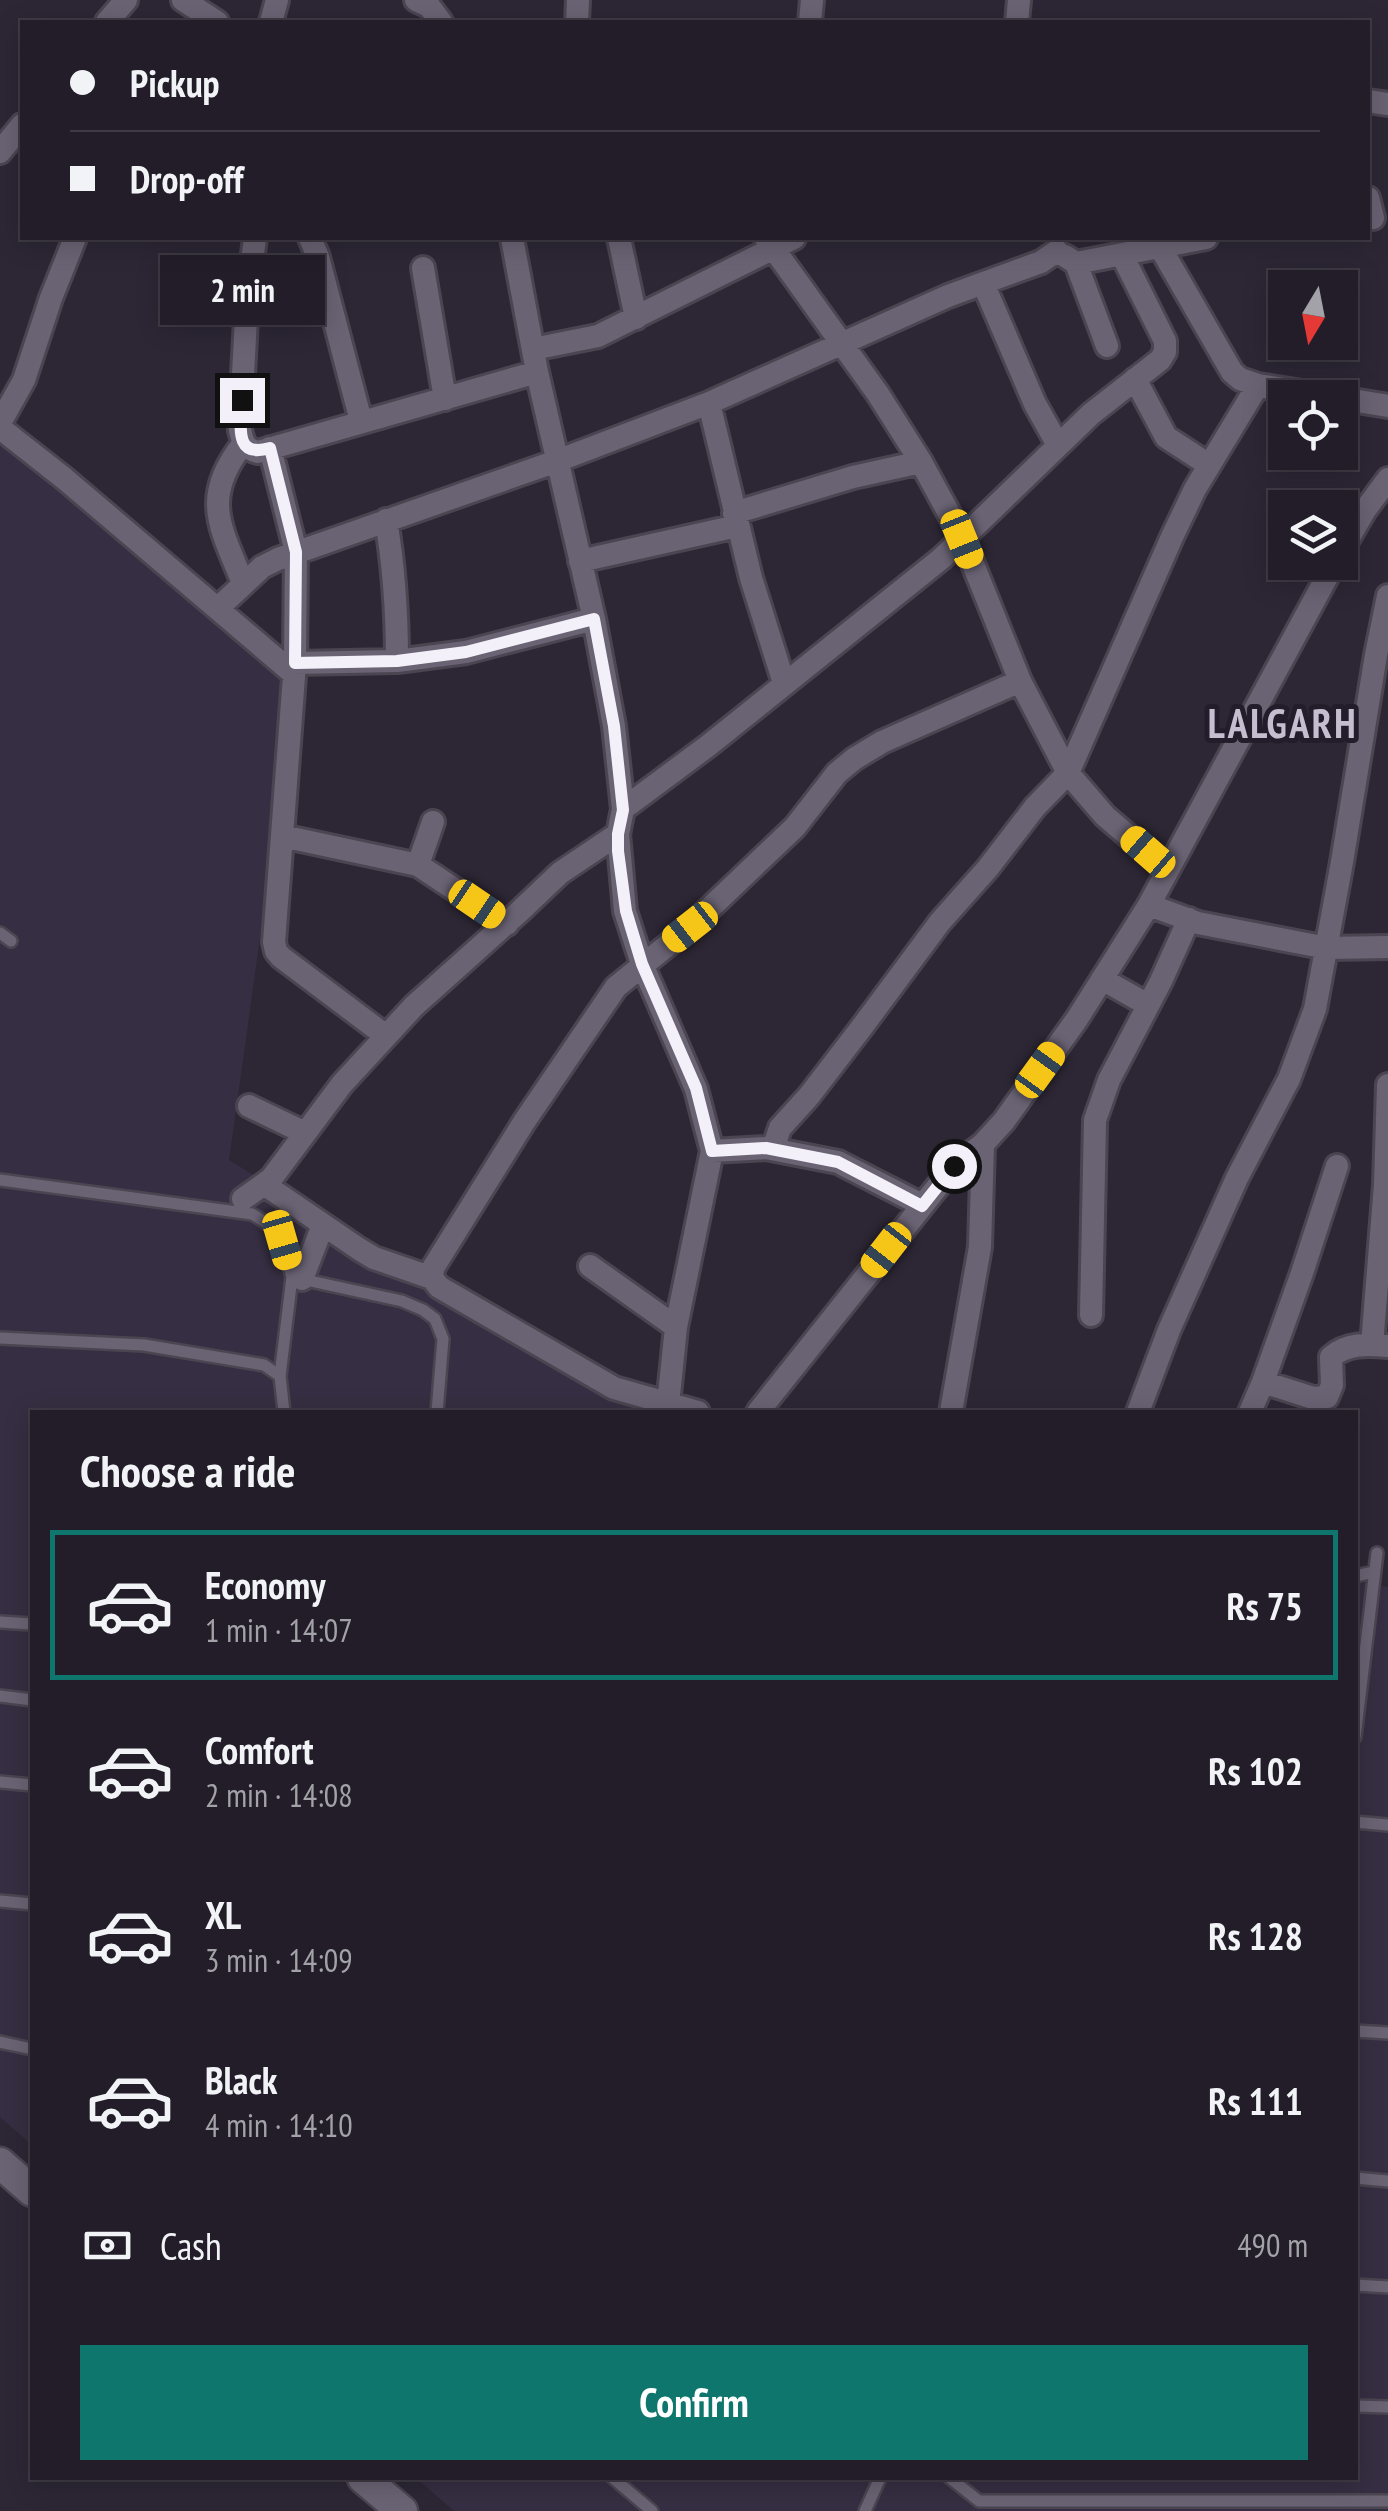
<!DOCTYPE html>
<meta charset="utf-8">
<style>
body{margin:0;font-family:"PT Sans Narrow",sans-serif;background:#2a2630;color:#f1f3f6;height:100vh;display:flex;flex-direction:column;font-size:38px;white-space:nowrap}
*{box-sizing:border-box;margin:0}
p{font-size:32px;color:#a2a2a8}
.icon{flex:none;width:55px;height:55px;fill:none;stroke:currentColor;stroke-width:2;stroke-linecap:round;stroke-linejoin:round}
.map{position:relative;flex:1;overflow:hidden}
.details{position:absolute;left:30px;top:1410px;width:1328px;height:1070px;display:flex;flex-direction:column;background:#221d28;border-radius:0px;box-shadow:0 5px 25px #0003,0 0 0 2px #3f3b45}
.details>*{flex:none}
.guide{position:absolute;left:20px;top:20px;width:1350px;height:220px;border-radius:0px;box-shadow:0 5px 25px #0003,0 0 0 2px #3f3b45;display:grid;align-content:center;height:220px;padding:0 50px;background:#221d28}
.needle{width:65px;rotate:190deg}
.fabs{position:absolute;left:1268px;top:270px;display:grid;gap:20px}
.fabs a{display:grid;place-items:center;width:90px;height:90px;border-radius:0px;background:#221d28;box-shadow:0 5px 25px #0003,0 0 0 2px #3f3b45;font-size:50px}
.end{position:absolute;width:45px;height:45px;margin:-22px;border:12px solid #f4f0fa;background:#111;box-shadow:0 0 0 5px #111}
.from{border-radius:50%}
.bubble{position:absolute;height:70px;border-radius:0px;background:#221d28;box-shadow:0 5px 25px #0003,0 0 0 2px #3f3b45;font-size:32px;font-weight:700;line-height:70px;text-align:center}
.car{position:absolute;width:30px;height:60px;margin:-30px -15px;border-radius:12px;box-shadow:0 0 8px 2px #0007;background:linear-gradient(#f5c518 24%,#345 0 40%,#f5c518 0 76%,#345 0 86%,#f5c518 0)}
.guide b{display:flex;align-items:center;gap:35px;height:95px;font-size:38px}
.guide b+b{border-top:2px solid #3f3b45}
.guide i{width:25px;height:25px;background:#f1f3f6}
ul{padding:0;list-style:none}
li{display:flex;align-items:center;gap:30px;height:150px;margin:0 20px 15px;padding:0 30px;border:5px solid transparent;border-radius:0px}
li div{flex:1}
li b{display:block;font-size:38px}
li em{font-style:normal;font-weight:700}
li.on{border-color:#0f766e}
li>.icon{width:90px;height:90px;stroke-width:1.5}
h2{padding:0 50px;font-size:45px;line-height:120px}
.pay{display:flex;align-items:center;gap:25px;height:110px;padding:0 50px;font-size:38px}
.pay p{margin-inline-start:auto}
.cta{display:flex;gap:20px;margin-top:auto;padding:20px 50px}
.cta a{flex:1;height:115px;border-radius:0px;background:#0f766e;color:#fff;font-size:40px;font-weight:700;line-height:115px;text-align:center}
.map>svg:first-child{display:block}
.built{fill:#362e42}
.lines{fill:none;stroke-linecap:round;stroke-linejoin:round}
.service-casing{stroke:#4b4551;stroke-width:16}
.minor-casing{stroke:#4b4551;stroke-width:28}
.tertiary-casing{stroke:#4b4551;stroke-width:35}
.service{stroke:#6a6374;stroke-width:11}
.minor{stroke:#6a6374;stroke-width:22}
.tertiary{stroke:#6a6374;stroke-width:30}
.route{stroke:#f4f0fa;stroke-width:12}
.labels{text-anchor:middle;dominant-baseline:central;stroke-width:10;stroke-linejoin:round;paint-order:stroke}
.district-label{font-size:40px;font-weight:bold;letter-spacing:2.5px;fill:#c5bed0;stroke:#231d2b}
</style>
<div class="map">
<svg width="1388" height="2511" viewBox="0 0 1388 2511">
<rect width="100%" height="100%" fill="#2d2735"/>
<path class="built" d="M0,428L299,659L229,1160L640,1412H32V2145L0,2117Z
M1355,1581L1388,1587V2511H454L416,2478H1355Z"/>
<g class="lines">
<defs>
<path id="service" d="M0,933L11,941
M0,1180L252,1214C282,1230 283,1246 292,1277L402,1301L423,1310L435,1319L443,1339L437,1412
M0,1338L144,1345L264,1365L280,1376L284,1412
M280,1376L292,1277
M1355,1576L1374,1572
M0,1622L32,1624
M0,1696L32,1700
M1355,1737L1377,1553
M0,1782L32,1785
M1355,1822L1388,1825
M0,1901L32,1904
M1355,2031L1388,2033
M0,2042L32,2049
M1355,2178L1388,2181
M1355,2285L1388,2287
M1355,2406L1388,2407
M613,2478L652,2511
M950,2478L979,2501H1388
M865,2511L880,2478"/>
<path id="minor" d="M183,0L217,22
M416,0L429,6L441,22
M107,22L126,0
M271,22L277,0
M577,22L578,0
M810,22L812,0
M1017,22L1019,0
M1368,101L1388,104
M0,152L22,125
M1368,198L1373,218
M255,238L247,300L240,430C243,442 244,449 258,452L537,372
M310,238L318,257L361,421
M512,238L537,372L594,619L614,726L623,809L618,834L625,911L642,964L696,1089L712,1151L676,1327L668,1405
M619,238L636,318
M766,238L878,394L921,462L963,539L1020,681L1068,773L1105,816L1167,869
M1160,247L1232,372L1240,379L1258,385L1388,406
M1065,256L1076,263L1107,346
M1076,263L1206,238
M423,268L445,399
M983,283L1035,404L1058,445
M533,349L598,336L794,238
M1135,379L1166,437L1209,465
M709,403L751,578L784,683
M0,423L24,380L51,298L75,238
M0,428L65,479L294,674
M243,444C200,498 221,528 243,583
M270,448L296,552L295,663L274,942L276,951L281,957L386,1036
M734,513L853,477L921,462
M386,520C394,567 397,613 397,661
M1340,553L1365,510L1388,479
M580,561L737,526
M218,608L262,567L278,559L557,461L709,403L948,296L1041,262L1057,251
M295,663L397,661L466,652L594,619
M623,809L709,745L942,558L1091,414L1160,360L1165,352V341L1122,255
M433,822L418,865L507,924
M282,836L418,865
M1149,905L1198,923L1327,948L1388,947
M1102,979L1148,1005
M249,1106L305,1133
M773,1149L780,1128L809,1096L862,1027L940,922L988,868L1035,807L1068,773L1172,537L1195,489L1258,385
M712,1151L766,1148L838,1162L922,1205
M243,1199L271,1179
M590,1266L676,1327
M432,1278L374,1258L359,1249L271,1189V1179L342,1084L414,1006L520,911L560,873L618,834
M302,1279L323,1225
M1091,1315L1095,1120L1109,1080L1161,981L1189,919
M1372,1345L1385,1185L1388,1085
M1263,1382L1302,1273L1337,1166
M698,1412L614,1388L439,1287L432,1278L433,1268L524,1122L616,987L690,927L795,827L837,773L854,759L882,742L1020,681
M758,1412L954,1166L983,1144L1004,1121L1077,1019L1149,905L1335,562
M951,1412L980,1247L983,1144
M1138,1412L1169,1330L1237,1178L1289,1079L1315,1009L1342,862L1376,655L1388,596
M1250,1412L1263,1382L1313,1398L1327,1397L1332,1385L1331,1357C1347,1343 1368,1344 1388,1346"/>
<path id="tertiary" d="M0,2163L32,2191
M363,2478L402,2511"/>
</defs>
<use href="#service" class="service-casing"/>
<use href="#minor" class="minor-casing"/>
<use href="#tertiary" class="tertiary-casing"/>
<use href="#service" class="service"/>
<use href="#minor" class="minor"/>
<use href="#tertiary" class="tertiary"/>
</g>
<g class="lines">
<path class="route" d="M242,400C241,425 233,459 270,448L296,552L295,663L397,661L466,652L594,619L614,726L623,810L618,834V851L626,911L642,964L696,1088L712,1151L766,1148L838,1162L922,1206L954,1166"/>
</g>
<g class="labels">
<g class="district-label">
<text x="1283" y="723">LALGARH</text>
</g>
</g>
</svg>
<div class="fabs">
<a><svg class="needle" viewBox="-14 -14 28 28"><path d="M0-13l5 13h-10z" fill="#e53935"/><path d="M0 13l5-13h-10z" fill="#a2a2a8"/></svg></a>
<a><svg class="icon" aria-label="locate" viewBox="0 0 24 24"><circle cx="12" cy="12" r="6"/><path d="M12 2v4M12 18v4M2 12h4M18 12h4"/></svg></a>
<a><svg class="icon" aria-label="layers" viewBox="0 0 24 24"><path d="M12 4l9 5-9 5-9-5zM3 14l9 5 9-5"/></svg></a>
</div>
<i class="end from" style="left:954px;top:1166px"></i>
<i class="end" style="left:242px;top:400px"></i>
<div class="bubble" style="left:160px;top:255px;width:165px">2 min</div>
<i class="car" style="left:962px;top:539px;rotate:158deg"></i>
<i class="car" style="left:1148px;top:852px;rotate:311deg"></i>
<i class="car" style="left:477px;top:904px;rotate:124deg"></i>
<i class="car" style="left:690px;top:927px;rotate:232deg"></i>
<i class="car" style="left:1040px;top:1070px;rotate:36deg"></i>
<i class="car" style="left:282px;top:1240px;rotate:164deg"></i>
<i class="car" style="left:886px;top:1250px;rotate:218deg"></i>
<div class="guide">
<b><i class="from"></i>Pickup</b>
<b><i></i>Drop-off</b>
</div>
<section class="details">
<h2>Choose a ride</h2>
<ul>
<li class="on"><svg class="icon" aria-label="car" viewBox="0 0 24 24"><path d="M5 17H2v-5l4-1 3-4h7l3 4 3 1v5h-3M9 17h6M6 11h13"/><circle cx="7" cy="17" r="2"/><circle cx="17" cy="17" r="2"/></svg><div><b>Economy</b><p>1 min · 14:07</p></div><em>Rs 75</em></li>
<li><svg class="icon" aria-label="car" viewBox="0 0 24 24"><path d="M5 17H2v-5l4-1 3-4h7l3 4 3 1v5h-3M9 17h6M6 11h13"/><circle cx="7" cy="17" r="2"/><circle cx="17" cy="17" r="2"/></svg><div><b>Comfort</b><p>2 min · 14:08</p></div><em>Rs 102</em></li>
<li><svg class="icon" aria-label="car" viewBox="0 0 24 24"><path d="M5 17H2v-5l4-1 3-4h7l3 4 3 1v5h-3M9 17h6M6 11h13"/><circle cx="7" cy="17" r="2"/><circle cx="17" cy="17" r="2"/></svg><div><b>XL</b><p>3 min · 14:09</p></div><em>Rs 128</em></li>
<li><svg class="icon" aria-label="car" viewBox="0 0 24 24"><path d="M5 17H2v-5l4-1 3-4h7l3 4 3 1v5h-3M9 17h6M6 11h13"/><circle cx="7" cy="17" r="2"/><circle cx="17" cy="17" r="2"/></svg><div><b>Black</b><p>4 min · 14:10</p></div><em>Rs 111</em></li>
</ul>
<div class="pay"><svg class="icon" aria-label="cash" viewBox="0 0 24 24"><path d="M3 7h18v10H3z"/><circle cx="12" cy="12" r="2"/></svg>Cash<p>490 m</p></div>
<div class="cta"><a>Confirm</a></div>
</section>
</div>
